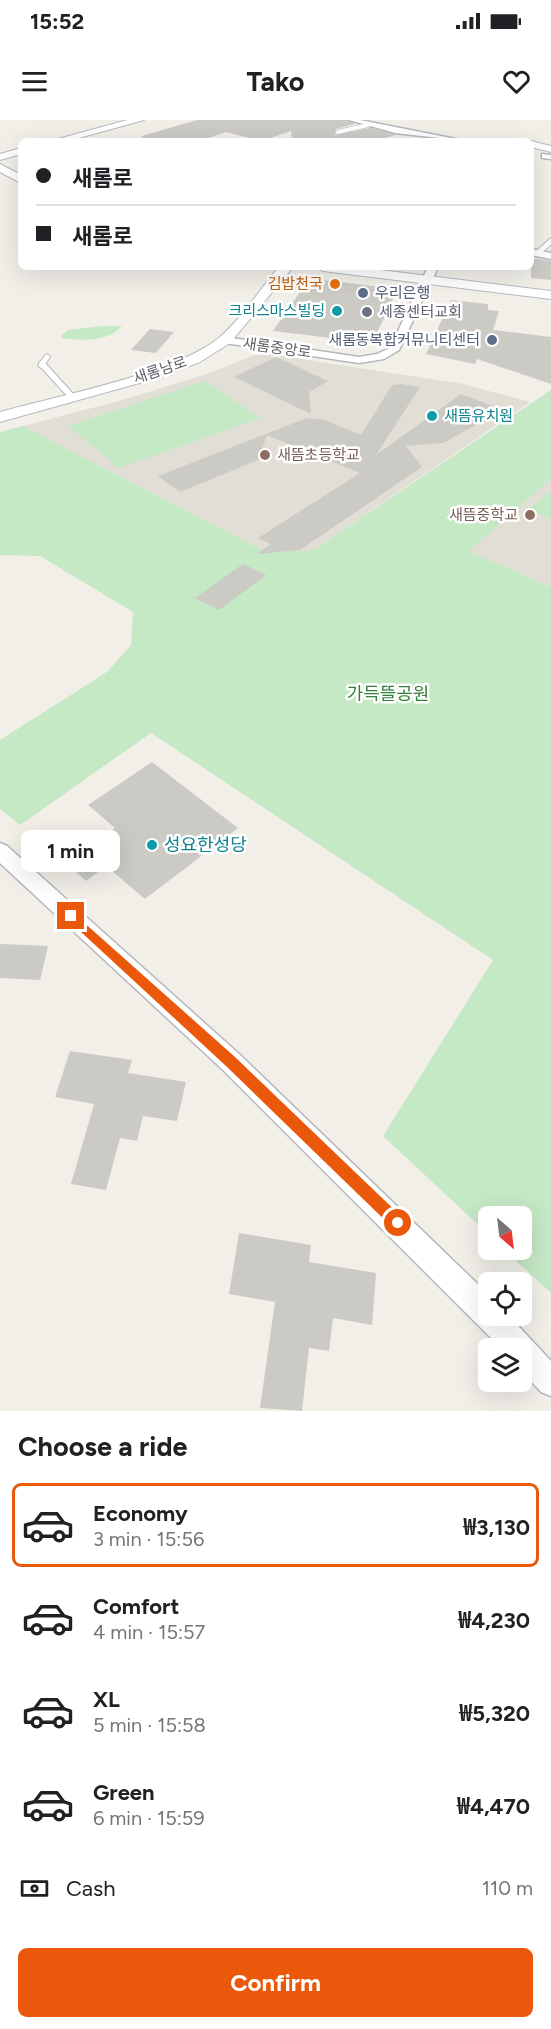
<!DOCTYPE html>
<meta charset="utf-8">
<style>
body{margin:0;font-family:Figtree,"Noto Sans KR",sans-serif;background:#f6f6f6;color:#202124;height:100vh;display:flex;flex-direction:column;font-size:22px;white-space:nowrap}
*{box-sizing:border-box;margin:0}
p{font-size:20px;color:#757577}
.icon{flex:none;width:33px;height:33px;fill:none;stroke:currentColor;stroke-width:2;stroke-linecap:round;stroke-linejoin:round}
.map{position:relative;height:1291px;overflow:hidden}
.drawer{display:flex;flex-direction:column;background:#fff;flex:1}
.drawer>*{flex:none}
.hud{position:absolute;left:18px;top:18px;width:516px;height:132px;border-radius:9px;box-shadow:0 6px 24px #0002;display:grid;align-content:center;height:132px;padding:0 18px;background:#fff}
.needle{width:39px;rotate:152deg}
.fabs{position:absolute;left:478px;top:1086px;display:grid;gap:12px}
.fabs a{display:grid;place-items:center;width:54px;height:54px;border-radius:9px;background:#fff;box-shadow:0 6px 24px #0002;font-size:30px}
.end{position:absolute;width:27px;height:27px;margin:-14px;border:8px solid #ea580c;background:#fff;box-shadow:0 0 0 3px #fff}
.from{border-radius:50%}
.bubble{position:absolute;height:42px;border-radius:9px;background:#fff;box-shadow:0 6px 24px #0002;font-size:20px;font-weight:700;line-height:42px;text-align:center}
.hud b{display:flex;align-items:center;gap:21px;height:57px;font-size:22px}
.hud b+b{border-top:2px solid #e0e0e0}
.hud i{width:15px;height:15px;background:#202124}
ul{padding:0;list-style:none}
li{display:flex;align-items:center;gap:18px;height:84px;margin:0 12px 9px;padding:0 6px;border:3px solid transparent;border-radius:9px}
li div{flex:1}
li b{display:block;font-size:22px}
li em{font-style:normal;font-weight:700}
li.current{border-color:#ea580c}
li>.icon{width:54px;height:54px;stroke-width:1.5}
h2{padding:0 18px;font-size:27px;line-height:72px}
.pay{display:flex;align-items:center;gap:15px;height:66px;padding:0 18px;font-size:22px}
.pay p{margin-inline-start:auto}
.primary-button{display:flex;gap:12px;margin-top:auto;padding:12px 18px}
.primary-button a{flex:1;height:69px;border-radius:9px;background:#ea580c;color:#fff;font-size:24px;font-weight:700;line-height:69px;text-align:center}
.status{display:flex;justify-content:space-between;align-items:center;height:42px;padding:0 30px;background:#fff;direction:ltr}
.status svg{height:16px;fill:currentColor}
header{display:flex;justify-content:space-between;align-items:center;height:78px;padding:0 18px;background:#fff;font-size:27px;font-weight:700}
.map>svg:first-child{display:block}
.education{fill:#e1ded6}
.green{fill:#c5e8c5}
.building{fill:#cccac5}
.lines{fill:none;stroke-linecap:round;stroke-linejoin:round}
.lane-far2-casing{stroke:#b5b8bc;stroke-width:5}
.lane-far1-casing{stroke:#b5b8bc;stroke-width:7}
.lane-casing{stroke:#b5b8bc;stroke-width:8}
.street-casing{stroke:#b5b8bc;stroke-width:3}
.secondary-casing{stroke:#b6babf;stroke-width:2}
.lane-far2{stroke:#fff;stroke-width:4}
.lane-far1{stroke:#fff;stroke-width:5}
.lane{stroke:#fff;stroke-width:6}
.street{fill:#fff;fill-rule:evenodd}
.secondary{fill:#fff;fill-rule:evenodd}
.route{fill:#ea580c}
.food-dot{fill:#e8710a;stroke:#fff;stroke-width:2}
.service-dot{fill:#5c6f8a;stroke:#fff;stroke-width:2}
.culture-dot{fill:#0f9aa8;stroke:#fff;stroke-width:2}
.worship-dot{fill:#6b7280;stroke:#fff;stroke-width:2}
.education-dot{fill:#8d6e63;stroke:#fff;stroke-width:2}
.labels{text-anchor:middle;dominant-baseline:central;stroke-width:5;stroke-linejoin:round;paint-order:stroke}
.far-food-label{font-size:15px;fill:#c56008;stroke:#fff;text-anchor:end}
.far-service-label{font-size:15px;fill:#4e5e75;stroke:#fff;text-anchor:start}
.far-culture-label{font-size:15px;fill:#0d838f;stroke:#fff;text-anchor:end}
.far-worship-label{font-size:15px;fill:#5b616d;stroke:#fff;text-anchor:start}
.far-street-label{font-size:15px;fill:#5f6368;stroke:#fff}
.far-education-label{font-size:15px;fill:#785e54;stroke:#fff;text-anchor:start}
.park-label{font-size:18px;fill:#348238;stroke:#fff}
.culture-label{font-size:18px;fill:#0d838f;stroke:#fff;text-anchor:start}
</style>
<div class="status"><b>15:52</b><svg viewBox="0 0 49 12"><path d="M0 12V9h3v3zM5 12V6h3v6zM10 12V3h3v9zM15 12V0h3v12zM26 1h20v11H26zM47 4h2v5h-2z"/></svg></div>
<header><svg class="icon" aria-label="menu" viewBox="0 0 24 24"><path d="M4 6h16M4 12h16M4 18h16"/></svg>Tako<svg class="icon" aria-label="heart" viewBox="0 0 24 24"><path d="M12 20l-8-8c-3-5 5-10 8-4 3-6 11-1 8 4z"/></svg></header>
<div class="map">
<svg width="551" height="1291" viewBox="0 0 551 1291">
<rect width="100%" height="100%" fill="#f1efe8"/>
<path class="education" d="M255,235H275L463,264L530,282L312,431L262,430L23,306L119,281L207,254Z
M551,359V467L469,431Z"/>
<path class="green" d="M103,206H122C107,222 83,221 62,218L61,216L68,210Z
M205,261L260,298L119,348L68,306Z
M551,270V359L469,431L551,467V1173L504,1130H522V1096H489V1115L383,1016L493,840L151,613L20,705L0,689V620L107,552L131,525L133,492L40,436L0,435V312L23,306L262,430L312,431Z
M551,371V399L528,389Z"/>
<path class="building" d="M197,0H347L355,4L336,9L335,15L370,8L396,15L374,21H292L291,11L261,21L226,12L199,21H143L142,16Z
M531,138L551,141V160L531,158Z
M323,160L398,169L372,223L273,211L306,163Z
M451,180L488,184V190L499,191L493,210L551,217V264L477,239L475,244L426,234Z
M150,209L174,212L156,233L131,230Z
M276,237L328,261L309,272L311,294L234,257Z
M401,264L420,267L376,335L461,274L503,290L443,323L406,326L422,347L300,430L257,434L271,424L258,418L360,353L267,315L258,340L180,372L158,356L307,298L325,300L361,315L392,265Z
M243,444L266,455L219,490L195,478Z
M152,642L238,708L145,779L106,746L86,761L66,743L115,708L88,685Z
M0,824L48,826L40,860L0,858Z
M70,931L132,940L128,953L186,962L177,1001L143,996L137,1021L120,1018L106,1070L71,1064L94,984L55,977Z
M239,1113L311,1125L309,1142L376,1153L372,1205L333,1198L329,1231L309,1228L302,1291L260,1288L275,1182L229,1174Z"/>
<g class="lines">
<defs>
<path id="lane-far2" d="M338,12L368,5"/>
<path id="lane-far1" d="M538,133L551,121
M41,245L47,237"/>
<path id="lane" d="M42,244L72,277"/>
<path id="street" d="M349,0H360L466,21L395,13Z
M542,34L551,35V39L542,38Z
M531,129L551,133V139L531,135Z
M428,147H438L399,230L384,239L359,243L225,223L220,220L225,217L359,237L377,234L390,228Z
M0,723L7,726L238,933L489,1175V1196H509L551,1241V1276L541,1272L522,1251V1228H501L222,949L0,743Z"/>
<path id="secondary" d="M127,0H144L68,21H51Z
M531,21L551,26V32L531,27Z
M21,28V34L0,40V34Z
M0,44L21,55V63L0,52Z
M279,147H293L230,223L200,242L161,257L0,302V292C57,276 178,253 220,217C242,198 260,169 279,147Z
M316,147H356L551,171V179L323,151Z"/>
</defs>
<use href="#lane-far2" class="lane-far2-casing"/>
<use href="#lane-far1" class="lane-far1-casing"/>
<use href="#lane" class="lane-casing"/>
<use href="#street" class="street-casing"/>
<use href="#secondary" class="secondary-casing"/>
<use href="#lane-far2" class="lane-far2"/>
<use href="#lane-far1" class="lane-far1"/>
<use href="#lane" class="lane"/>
<use href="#street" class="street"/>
<use href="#secondary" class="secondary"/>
</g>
<path class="route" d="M71,791L235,937L403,1098V1108H393L226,946L67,799L65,796Z"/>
<circle class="food-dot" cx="335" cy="164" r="6"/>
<g class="service-dot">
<circle cx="363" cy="173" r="6"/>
<circle cx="492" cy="220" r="6"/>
</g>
<g class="culture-dot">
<circle cx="337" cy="191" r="6"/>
<circle cx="432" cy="296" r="6"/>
<circle cx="152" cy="725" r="6"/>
</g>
<circle class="worship-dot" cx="367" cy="192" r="6"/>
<g class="education-dot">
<circle cx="265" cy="335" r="6"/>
<circle cx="530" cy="395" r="6"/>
</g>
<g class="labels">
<g class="far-food-label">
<text x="323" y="164">김밥천국</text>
</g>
<g class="far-service-label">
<text x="375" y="173">우리은행</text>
<text x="480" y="220" text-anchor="end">새롬동복합커뮤니티센터</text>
</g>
<g class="far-culture-label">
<text x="325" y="191">크리스마스빌딩</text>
<text x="444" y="296" text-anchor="start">새뜸유치원</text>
</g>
<g class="far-worship-label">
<text x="379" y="192">세종센터교회</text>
</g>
<g class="far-street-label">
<text transform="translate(277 228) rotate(8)">새롬중앙로</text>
<text transform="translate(160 250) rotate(-19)">새롬남로</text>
</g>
<g class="far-education-label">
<text x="277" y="335">새뜸초등학교</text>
<text x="518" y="395" text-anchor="end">새뜸중학교</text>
</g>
<g class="park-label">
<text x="388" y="574">가득뜰공원</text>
</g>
<g class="culture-label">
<text x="164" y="725">성요한성당</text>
</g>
</g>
</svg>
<div class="fabs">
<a><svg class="needle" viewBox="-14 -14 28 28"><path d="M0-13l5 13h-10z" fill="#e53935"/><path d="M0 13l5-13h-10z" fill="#757577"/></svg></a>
<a><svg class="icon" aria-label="locate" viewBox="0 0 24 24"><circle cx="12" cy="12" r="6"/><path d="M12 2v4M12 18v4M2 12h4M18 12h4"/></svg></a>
<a><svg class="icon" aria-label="layers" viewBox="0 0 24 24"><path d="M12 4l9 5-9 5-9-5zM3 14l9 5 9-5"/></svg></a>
</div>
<i class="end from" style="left:398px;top:1103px"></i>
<i class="end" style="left:71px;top:796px"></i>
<div class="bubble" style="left:21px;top:710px;width:99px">1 min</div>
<div class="hud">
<b><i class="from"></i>새롬로</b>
<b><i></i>새롬로</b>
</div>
</div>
<section class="drawer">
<h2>Choose a ride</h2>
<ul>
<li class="current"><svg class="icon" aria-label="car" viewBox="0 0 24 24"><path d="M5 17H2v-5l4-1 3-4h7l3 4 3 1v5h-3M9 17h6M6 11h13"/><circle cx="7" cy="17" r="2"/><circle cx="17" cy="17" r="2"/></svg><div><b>Economy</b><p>3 min · 15:56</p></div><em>₩3,130</em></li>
<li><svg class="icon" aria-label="car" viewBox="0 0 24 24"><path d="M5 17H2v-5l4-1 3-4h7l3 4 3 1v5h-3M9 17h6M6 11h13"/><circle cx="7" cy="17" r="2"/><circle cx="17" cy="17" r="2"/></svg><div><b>Comfort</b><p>4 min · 15:57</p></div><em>₩4,230</em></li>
<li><svg class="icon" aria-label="car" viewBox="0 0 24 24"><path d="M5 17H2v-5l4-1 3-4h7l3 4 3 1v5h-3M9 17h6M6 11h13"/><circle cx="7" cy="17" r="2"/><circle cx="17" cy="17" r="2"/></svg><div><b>XL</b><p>5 min · 15:58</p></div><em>₩5,320</em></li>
<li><svg class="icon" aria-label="car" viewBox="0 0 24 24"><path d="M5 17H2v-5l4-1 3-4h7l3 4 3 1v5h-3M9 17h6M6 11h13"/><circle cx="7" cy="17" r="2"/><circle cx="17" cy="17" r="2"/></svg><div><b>Green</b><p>6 min · 15:59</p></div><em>₩4,470</em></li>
</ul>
<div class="pay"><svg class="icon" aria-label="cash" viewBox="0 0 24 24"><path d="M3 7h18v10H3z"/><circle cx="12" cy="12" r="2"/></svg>Cash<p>110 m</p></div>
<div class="primary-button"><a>Confirm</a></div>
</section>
